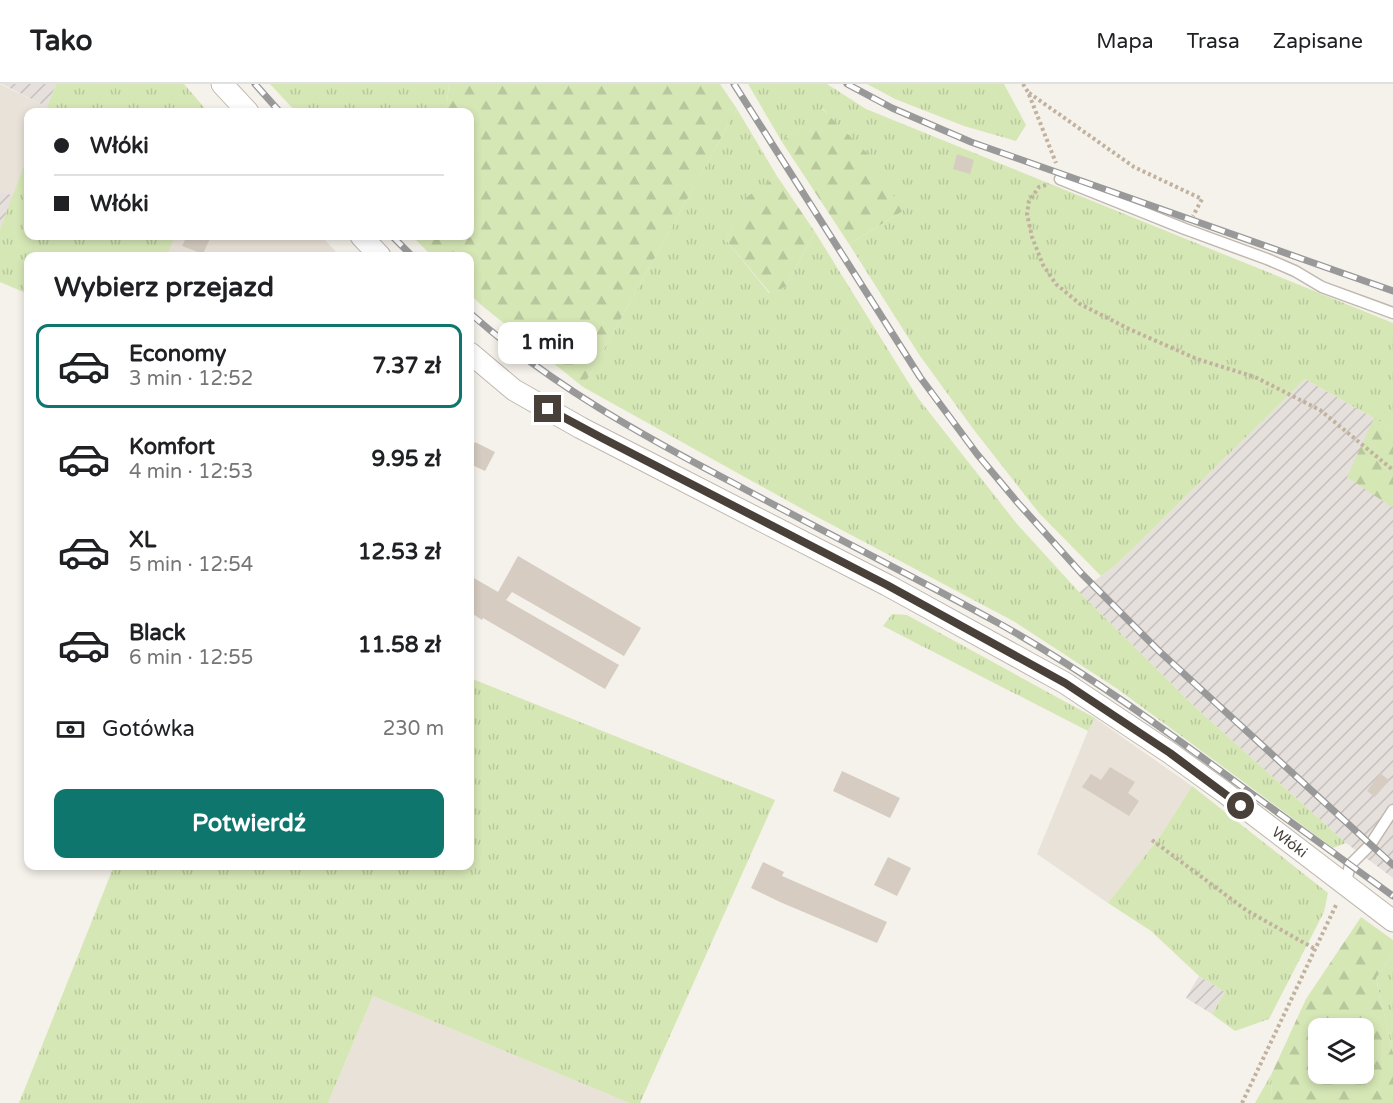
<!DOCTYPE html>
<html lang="pl">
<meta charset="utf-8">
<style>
body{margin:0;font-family:"Varela Round",sans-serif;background:#f6f6f6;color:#202124;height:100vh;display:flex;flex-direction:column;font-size:22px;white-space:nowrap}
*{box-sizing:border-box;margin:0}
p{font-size:20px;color:#757577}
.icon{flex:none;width:33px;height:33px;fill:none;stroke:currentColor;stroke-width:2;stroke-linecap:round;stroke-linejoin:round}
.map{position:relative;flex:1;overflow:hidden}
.drawer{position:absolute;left:24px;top:168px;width:450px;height:618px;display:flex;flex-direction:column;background:#fff;border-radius:12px;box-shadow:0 3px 9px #0003}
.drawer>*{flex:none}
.top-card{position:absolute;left:24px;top:24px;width:450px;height:132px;border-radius:12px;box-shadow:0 3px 9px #0003;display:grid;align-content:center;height:132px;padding:0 30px;background:#fff}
.buttons{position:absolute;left:1308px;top:934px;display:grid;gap:12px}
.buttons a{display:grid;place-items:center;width:66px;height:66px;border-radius:12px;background:#fff;box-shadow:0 3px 9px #0003;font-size:30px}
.end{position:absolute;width:27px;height:27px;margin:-14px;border:8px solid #494139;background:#fff;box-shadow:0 0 0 3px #fff}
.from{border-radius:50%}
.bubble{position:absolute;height:42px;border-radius:12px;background:#fff;box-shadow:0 3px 9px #0003;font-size:20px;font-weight:800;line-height:42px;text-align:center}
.top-card b{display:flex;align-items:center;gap:21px;height:57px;font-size:22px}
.top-card b+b{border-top:2px solid #e0e0e0}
.top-card i{width:15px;height:15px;background:#202124}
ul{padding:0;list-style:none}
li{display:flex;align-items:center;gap:18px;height:84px;margin:0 12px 9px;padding:0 18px;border:3px solid transparent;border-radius:12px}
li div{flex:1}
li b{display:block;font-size:22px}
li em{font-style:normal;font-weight:800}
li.active{border-color:#0f766e}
li>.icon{width:54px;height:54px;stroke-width:1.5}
h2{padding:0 30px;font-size:27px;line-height:72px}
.pay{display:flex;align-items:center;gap:15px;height:66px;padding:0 30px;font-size:22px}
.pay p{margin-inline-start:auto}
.action{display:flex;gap:12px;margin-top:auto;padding:12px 30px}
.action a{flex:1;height:69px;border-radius:12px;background:#0f766e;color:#fff;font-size:24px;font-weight:800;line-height:69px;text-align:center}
header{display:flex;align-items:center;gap:36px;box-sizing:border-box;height:84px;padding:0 30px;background:#fff;border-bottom:2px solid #e0e0e0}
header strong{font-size:28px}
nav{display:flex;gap:33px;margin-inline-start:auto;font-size:21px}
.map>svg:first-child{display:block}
.residential{fill:#e9e2d9}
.industrial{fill:url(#industrial-furrows)}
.grass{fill:url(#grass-tufts)}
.forest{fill:url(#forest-firs);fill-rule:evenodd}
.building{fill:#d6ccc1}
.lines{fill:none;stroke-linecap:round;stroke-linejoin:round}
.lane-casing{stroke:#c0b8ae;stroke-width:13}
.street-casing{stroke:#c0b8ae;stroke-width:23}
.path{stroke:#c1b29f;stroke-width:4;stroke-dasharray:3 3;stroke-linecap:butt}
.lane{stroke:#fff;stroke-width:10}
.street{stroke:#fff;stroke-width:21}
.rail-casing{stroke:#999;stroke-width:7}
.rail{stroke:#fff;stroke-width:4.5;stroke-dasharray:14;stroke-linecap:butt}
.route{stroke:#494139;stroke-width:8}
.labels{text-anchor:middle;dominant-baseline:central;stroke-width:6;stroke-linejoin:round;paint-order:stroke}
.street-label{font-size:15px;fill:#494139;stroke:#fff}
</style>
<header>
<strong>Tako</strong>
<nav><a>Mapa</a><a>Trasa</a><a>Zapisane</a></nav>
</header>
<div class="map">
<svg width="1393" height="1019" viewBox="0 0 1393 1019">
<defs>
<pattern id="industrial-furrows" width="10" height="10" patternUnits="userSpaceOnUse" patternTransform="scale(1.5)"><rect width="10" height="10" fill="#e5e0dc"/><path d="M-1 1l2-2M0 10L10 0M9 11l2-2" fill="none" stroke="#c6c1be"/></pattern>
<pattern id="grass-tufts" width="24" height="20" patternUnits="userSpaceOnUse" patternTransform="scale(1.5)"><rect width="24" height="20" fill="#d6e7b6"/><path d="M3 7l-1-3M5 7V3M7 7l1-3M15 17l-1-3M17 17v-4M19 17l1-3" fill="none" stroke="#b9c79d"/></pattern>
<pattern id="forest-firs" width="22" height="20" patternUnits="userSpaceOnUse" patternTransform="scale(1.5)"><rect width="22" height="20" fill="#d6e7b6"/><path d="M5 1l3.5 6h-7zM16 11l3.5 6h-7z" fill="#b9c79d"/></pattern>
</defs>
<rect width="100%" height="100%" fill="#f5f1eb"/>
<path class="residential" d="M0,0L47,23L45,28H28V71L13,112L0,106Z
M175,152H321L340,172H167Z
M1095,634L1192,702L1161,751L1108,819L1037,770L1088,647Z
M373,912L629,1019H328Z"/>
<path class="industrial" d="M2,0H56L47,23Z
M0,106L13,112L0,145Z
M1305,295L1393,345V794L1346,759L1195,623L1079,508L1115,482Z
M1199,892L1225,908L1212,930L1186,914Z"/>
<path class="grass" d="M56,0H184L208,28H45Z
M270,0H449L446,28H296Z
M748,0H827L866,25L1393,239V345L1305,295L1115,482L1101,492L1039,429L974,346L920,272L849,160L903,127L823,25L782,58Z
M867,0H1004L1026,41L1016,57L964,42L895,15Z
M737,25L777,92L747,114L726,156L769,209L785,203L815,148L918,314L1017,440L1079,508L1195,623L1346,759L1333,764L1119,606L1015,538L806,427L583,303Z
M28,71V152H175L167,172H28V210L0,198V145Z
M892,530L907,531L1095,634L1088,647L883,542Z
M470,594L775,716L640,1019H629L373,912L328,1019H19L114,782H470Z
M1192,702L1328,809L1324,828L1269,935L1235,947L1212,930L1225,908L1199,892L1151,847L1108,819L1161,751Z
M1393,870V969L1376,894Z
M1272,989L1271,1019H1255Z"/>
<path class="forest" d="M449,0H720L737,25L583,303L480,220L470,210V172H432L412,152H470V28H446Z
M822,25L867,69L903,127L849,160L782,58Z
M777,92L815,148L785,203L770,209L726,156L747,113Z
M1374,334L1393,345V424L1347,393Z
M1361,833L1393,856V870L1376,894L1393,969V1019H1271L1272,989L1306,915ZM1318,945H1364V990H1318Z"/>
<path class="building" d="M957,70L974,76L970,90L953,85Z
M187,152H211L203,170L182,162Z
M475,358L495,368L485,387L470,380V370Z
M518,472L641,544L624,572L512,508L506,516L619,581L605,605L483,534L482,536L470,528V497L472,493L498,508Z
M1110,683L1135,698L1128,709L1139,717L1129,732L1082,703L1091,690L1101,696Z
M842,687L900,714L890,734L833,707Z
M1380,689L1389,696L1375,713L1367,707Z
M888,773L911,784L897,812L874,801Z
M763,778L784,788L782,792L887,838L877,859L780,818L751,804Z"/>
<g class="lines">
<defs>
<path id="lane" d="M1060,95L1185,145L1267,175L1295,187L1322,203L1393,229
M1345,802L1350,781L1370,761L1393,726"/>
<g id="street">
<path d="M222,0L248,28"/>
<path d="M361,152L380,172"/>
<path id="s1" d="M470,269L514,306L581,344L887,501L1065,599L1170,669L1224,708L1393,837"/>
</g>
</defs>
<use href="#lane" class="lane-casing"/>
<use href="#street" class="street-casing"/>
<path class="path" d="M1023,0L1028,8L1056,79
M1029,9L1134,83L1202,115L1193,132
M1046,101L1039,103L1029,117L1027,130L1032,153L1043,181L1056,200L1080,220L1129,245L1197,275L1255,293L1320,326L1393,386
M1152,756L1246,826L1315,865
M1242,1019L1337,819"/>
<use href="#lane" class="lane"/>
<use href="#street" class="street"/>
<defs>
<path id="rail" d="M255,0L280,28
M734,0L920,293L977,370L1018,419L1082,490L1159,567L1393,781
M847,0L892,24L971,58L1393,207
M392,152L412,172
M470,229C551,301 641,351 737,401C824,448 913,492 1000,540C1082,586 1157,640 1233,696C1286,735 1340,773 1393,812"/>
</defs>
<use href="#rail" class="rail-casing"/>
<use href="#rail" class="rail"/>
</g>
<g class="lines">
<path class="route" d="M548,325L602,354L887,501L1065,599L1170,669L1241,722"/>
</g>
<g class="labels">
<g class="street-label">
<text stroke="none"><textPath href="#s1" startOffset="957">Włóki</textPath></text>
</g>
</g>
</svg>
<div class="buttons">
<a><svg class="icon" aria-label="layers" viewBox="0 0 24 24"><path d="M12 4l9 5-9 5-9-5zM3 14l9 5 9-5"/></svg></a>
</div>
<i class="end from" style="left:1241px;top:722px"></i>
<i class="end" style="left:548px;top:325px"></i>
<div class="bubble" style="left:498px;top:238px;width:99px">1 min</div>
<div class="top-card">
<b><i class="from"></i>Włóki</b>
<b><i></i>Włóki</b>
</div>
<section class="drawer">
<h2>Wybierz przejazd</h2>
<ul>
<li class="active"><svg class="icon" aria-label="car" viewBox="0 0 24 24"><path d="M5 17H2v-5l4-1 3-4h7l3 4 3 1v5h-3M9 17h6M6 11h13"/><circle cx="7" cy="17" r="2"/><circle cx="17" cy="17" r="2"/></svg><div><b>Economy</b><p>3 min · 12:52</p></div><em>7.37 zł</em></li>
<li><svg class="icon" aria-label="car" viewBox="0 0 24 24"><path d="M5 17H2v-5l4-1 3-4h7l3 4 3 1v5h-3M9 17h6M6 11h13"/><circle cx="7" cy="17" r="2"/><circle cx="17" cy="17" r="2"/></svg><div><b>Komfort</b><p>4 min · 12:53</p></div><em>9.95 zł</em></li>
<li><svg class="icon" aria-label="car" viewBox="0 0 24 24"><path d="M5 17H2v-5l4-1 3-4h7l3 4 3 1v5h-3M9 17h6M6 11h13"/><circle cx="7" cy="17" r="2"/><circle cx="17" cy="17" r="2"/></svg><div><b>XL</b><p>5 min · 12:54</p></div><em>12.53 zł</em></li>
<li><svg class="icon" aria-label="car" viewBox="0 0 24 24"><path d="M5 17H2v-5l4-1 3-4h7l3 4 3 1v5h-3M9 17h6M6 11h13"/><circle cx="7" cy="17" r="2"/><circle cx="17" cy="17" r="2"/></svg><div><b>Black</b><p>6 min · 12:55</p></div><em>11.58 zł</em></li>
</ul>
<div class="pay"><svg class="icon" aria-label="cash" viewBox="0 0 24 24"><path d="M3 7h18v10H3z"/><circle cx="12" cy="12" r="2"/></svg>Gotówka<p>230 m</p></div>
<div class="action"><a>Potwierdź</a></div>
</section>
</div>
